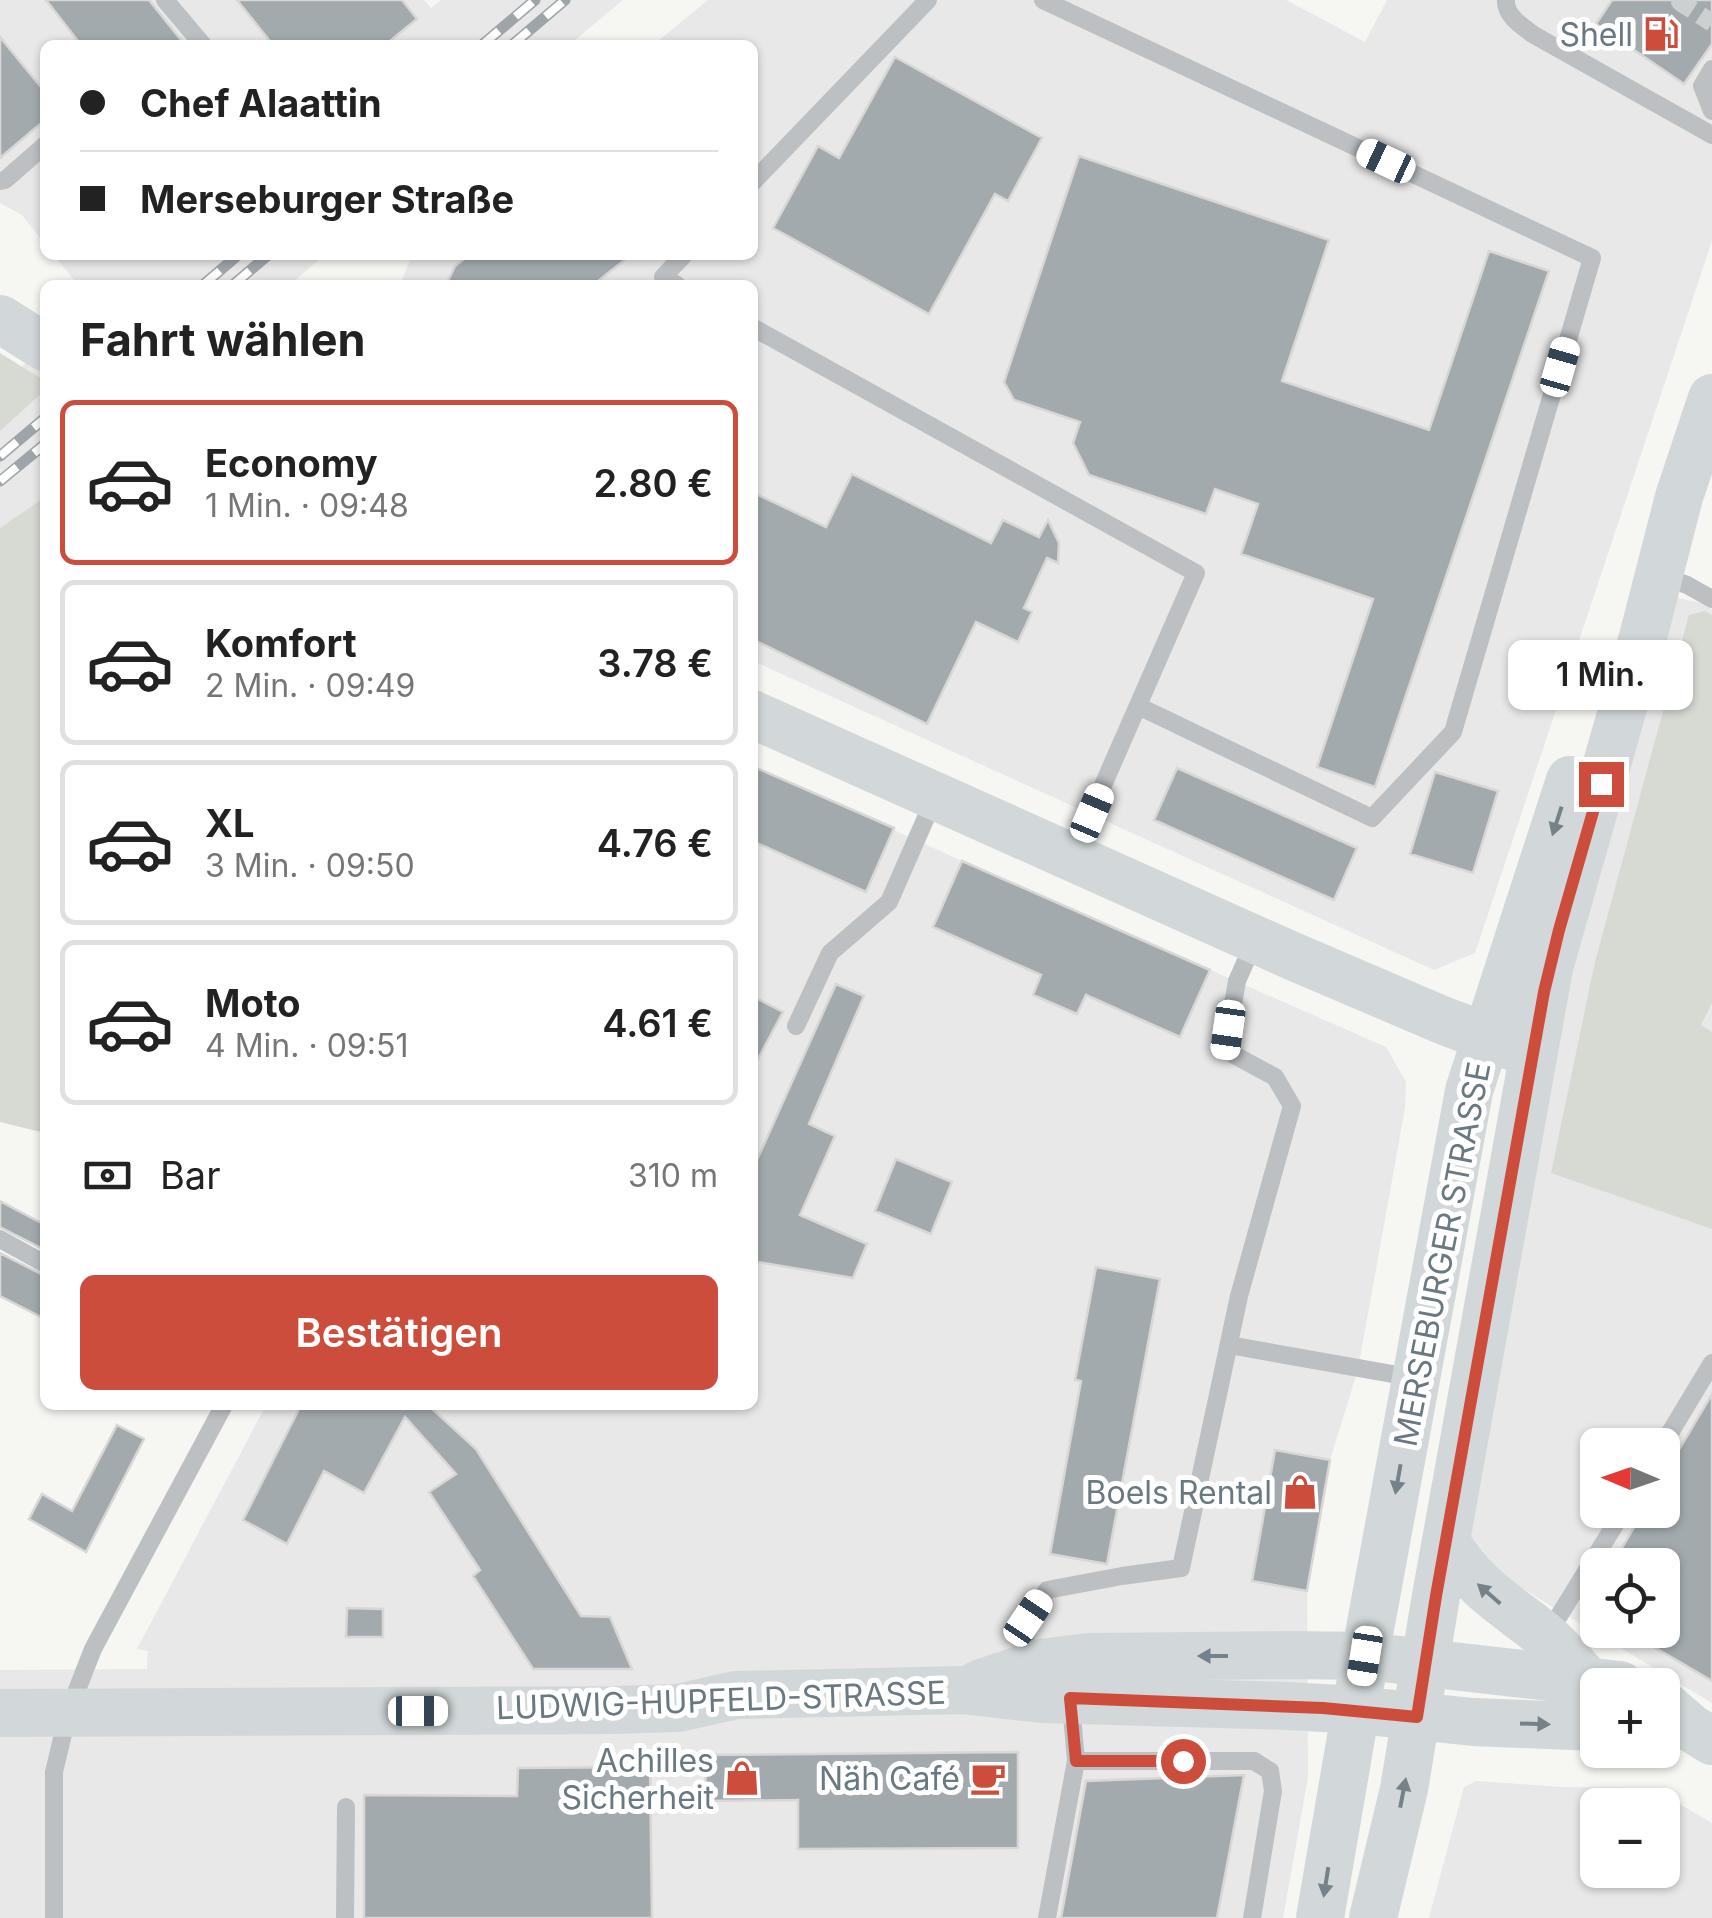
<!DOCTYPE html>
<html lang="de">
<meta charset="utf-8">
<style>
body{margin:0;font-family:Inter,sans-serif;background:#f2f2f2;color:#222;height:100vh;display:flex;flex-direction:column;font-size:38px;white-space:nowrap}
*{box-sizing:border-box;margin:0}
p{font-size:32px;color:#767676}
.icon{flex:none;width:55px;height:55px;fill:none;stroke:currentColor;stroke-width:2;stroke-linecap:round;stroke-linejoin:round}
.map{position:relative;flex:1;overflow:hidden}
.side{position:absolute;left:40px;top:280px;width:718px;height:1130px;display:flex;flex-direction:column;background:#fff;border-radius:15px;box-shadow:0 2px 8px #0004}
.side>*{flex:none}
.guide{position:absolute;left:40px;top:40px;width:718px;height:220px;border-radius:15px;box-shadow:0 2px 8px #0004;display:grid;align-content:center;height:220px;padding:0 40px;background:#fff}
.needle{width:65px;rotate:272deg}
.controls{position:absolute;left:1580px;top:1428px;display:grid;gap:20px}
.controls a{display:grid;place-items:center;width:100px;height:100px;border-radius:15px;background:#fff;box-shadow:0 2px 8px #0004;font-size:50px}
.end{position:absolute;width:45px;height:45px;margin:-22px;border:12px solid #cd4d3d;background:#fff;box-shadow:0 0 0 5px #fff}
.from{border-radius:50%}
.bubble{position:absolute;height:70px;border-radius:15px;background:#fff;box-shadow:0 2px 8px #0004;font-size:32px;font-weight:600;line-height:70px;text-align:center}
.car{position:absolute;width:30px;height:60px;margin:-30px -15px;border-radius:12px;box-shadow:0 0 8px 2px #0007;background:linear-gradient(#fff 24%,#345 0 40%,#fff 0 76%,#345 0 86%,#fff 0)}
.guide b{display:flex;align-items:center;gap:35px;height:95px;font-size:38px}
.guide b+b{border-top:2px solid #e0e0e0}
.guide i{width:25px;height:25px;background:#222}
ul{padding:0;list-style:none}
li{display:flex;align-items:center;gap:30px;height:165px;margin:0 20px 15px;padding:0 20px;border:5px solid #e0e0e0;border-radius:15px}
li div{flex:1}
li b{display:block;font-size:38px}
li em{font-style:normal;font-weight:600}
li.on{border-color:#cd4d3d}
li>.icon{width:90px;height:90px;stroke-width:1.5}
h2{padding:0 40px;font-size:45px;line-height:120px}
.pay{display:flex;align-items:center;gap:25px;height:110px;padding:0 40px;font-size:38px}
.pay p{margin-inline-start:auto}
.button{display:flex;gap:20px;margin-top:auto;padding:20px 40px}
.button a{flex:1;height:115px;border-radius:15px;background:#cd4d3d;color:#fff;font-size:40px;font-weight:600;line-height:115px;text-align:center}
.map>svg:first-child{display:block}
.built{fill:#e7e8e7;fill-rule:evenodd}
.green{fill:#d6dad3}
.building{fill:#a2aaae;stroke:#d8d7d6;stroke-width:2.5}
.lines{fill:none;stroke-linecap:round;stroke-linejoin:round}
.minor-tunnel{stroke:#ccd0d1;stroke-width:18;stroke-dasharray:18 9;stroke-linecap:butt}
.minor{stroke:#bcc0c3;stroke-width:18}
.major{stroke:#d2d8d9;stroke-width:48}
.rail-casing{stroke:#9ea5a9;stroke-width:11}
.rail{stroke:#fff;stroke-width:8;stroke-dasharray:22;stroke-linecap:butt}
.oneway{fill:#74828a}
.route{stroke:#cd4d3d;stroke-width:12}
.labels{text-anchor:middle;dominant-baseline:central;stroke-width:10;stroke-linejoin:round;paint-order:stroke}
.poi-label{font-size:32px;fill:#697981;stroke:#fff;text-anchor:end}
.street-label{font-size:32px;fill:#697981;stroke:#fff}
</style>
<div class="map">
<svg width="1712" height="1918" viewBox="0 0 1712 1918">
<rect width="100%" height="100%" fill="#f6f6f3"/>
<path class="built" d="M0,0H424L431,8L441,0H623L569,45H45V244L22,215L0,203Z
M708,0H1286L1365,42L1387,0H1712V241L1475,953L1434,970L753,661L752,285H400L412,255H752V45H653Z
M54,255H324L290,285H78Z
M45,346V497L0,528V386Z
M1669,596L1702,603L1712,609V1703L1462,1552L1566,957ZM1598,1445H1662V1510H1598ZM1598,1565H1662V1630H1598Z
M753,766L962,861L1386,1047L1406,1082L1405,1108L1358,1369L1330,1460L1307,1591L1308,1777L1283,1918H0V1670L147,1669L148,1651L137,1649L266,1405H752Z
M1476,1781L1562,1787L1652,1788L1712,1823V1918H1429L1464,1787ZM1598,1805H1662V1870H1598Z"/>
<path class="green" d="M0,353L45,381V390L0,431Z
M45,497V1133L0,1122V528Z
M1705,611L1712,615V1003L1701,1025L1712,1032V1229L1551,1173L1595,962L1689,615Z"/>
<path class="building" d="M46,0H149L185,45H81Z
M237,0H402L417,19L385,45H273Z
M1612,0H1712V44L1684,84L1596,24Z
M0,37L45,92V120L0,158Z
M895,57L1042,138L1008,201L995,194L929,314L773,228L818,146L839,158Z
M1079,156L1329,240L1282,381L1429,430L1489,251L1549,271L1375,787L1317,767L1373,599L1241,554L1258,504L1215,489L1206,514L1089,475L1073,443L1080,422L1014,400L1004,382Z
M469,255H631L593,285H446L455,266Z
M852,474L991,543L1003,520L1039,537L1048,520L1059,543L1058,563L1047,558L1024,608L1032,612L1018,642L976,622L927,724L752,639V492L826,527Z
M752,766L894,828L866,892L752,841Z
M1177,768L1357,848L1334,900L1154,820Z
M1435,772L1498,791L1473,873L1410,854Z
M962,861L1210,970L1180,1037L1086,995L1077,1014L1033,995L1041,975L933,927Z
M836,984L864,996L809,1124L835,1136L800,1215L867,1244L853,1278L752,1261V1171Z
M752,996L783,1012L752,1070Z
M896,1159L952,1182L931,1234L875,1211Z
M0,1201L45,1225V1250L0,1227Z
M0,1253L45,1276V1319L0,1296Z
M1096,1267L1160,1279L1107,1564L1050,1554L1081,1381L1075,1380Z
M1712,1394V1681L1625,1630H1662V1565H1612L1644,1510H1662V1478Z
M301,1405H428L476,1449L581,1616L610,1617L632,1669H533L473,1576L480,1570L429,1492L456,1474L405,1417L364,1493L324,1471L287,1544L243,1520Z
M117,1425L144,1439L86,1552L29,1519L42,1494L72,1511Z
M1275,1450L1330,1460L1307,1591L1252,1581Z
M347,1608L383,1609V1637H346Z
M1018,1752V1848L798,1849V1800L706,1801L705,1755Z
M650,1767L652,1918H364V1795L517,1796L518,1768Z
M1244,1775L1217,1918H1061L1086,1781Z"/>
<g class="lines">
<path class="minor-tunnel" d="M1682,0L1680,2L1712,23"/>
<path class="minor" d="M165,0L203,45
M1043,0L1592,258L1453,732L1372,818L1138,706
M1506,0C1505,16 1522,26 1534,35L1712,135
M1712,69L1702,86L1712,111
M0,181L5,180L45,145
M752,183L928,0
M677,285L663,277L684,255
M752,327L1196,573L1072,856
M1663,576L1687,585L1712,599
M796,1026L830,953L889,902L935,797
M0,1239L45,1264
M1229,1345L1415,1378
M1662,1446L1712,1363
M1546,1637L1624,1510
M1021,1666L1028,1618L1047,1590L1122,1576L1181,1568L1239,1296L1292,1106L1275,1077L1225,1050L1237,981L1255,940
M1071,1704L1076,1761H1254L1270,1771L1273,1791L1252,1918
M54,1918V1772L68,1713L93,1649L224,1405
M345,1918L346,1807
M1047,1918L1076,1761"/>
<path class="major" d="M0,319L45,347
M752,714L1290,955L1442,1020L1516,1048
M1446,1542C1475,1588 1502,1602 1544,1635C1560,1648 1574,1666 1588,1681
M979,1684L1040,1663L1088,1657L1292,1655L1365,1656L1620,1685
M1662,1703L1691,1728L1712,1741
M0,1713L613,1710L678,1708L736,1695L962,1690L1042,1699L1289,1706L1357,1710L1473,1722L1598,1727
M1320,1918L1365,1656L1469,1091L1570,780
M1373,1918L1404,1789L1436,1596L1549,968L1643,637L1679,497L1712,398"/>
<defs>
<path id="rail" d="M482,45L535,0
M512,45L565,0
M203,285L238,255
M233,285L268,255
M0,456L45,418
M0,481L45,444"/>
</defs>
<use href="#rail" class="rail-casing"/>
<use href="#rail" class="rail"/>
</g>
<defs><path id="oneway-solid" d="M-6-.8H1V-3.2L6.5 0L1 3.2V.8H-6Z" transform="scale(2.5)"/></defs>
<g class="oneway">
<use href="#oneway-solid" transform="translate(1557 821) rotate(108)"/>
<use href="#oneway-solid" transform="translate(1398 1479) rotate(100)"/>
<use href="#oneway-solid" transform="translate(1489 1594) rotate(-139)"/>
<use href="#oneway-solid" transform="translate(1213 1656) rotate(180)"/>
<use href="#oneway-solid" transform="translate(1535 1724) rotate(2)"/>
<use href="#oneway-solid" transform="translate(1403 1793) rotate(-79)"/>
<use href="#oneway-solid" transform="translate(1326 1882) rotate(99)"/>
</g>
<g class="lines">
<path class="route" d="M1183,1761H1076L1070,1698L1323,1708L1417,1717L1436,1596L1544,992L1559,930L1601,784"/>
</g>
<defs>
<symbol id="fuel-bare" viewBox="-9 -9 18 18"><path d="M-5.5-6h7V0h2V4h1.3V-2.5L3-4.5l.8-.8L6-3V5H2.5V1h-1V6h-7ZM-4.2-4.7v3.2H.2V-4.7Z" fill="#cd4d3d" stroke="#fff" stroke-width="2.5" paint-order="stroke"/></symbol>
<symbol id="shop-bare" viewBox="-9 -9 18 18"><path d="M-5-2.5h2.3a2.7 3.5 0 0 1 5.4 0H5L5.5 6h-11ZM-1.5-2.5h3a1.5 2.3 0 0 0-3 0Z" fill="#cd4d3d" stroke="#fff" stroke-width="2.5" paint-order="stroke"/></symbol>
<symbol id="cafe-bare" viewBox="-9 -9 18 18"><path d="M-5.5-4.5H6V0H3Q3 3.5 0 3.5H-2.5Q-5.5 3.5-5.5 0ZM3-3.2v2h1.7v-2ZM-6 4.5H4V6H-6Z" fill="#cd4d3d" stroke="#fff" stroke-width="2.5" paint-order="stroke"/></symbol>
</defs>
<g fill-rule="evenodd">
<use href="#fuel-bare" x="1636" y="9" width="50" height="50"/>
<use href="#shop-bare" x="1275" y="1467" width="50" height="50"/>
<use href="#shop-bare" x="717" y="1753" width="50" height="50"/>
<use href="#cafe-bare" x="963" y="1753" width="50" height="50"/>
</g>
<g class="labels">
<g class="poi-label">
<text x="1633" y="34">Shell</text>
<text x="1272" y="1492">Boels Rental</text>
<text x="714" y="1760">Achilles<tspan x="714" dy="37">Sicherheit</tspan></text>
<text x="960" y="1778">Näh Café</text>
</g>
<g class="street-label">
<text transform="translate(1442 1254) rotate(-79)">MERSEBURGER STRASSE</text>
<text transform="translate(721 1700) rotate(-2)">LUDWIG-HUPFELD-STRASSE</text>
</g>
</g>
</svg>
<div class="controls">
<a><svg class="needle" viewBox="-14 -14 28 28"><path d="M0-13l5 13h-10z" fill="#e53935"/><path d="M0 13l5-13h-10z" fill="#767676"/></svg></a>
<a><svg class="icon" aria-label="locate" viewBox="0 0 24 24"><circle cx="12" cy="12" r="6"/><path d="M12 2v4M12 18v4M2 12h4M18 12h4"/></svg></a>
<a>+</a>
<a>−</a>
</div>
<i class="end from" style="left:1183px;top:1761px"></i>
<i class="end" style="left:1601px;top:784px"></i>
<div class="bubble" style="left:1508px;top:640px;width:185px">1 Min.</div>
<i class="car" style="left:1386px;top:161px;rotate:295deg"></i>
<i class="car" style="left:1560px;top:367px;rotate:16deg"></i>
<i class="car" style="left:1092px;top:813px;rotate:23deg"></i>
<i class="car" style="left:1228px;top:1030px;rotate:188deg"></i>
<i class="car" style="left:1028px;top:1618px;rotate:34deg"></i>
<i class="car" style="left:1365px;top:1656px;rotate:189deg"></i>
<i class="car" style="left:418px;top:1711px;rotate:90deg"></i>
<div class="guide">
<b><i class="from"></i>Chef Alaattin</b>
<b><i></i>Merseburger Straße</b>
</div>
<section class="side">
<h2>Fahrt wählen</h2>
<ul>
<li class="on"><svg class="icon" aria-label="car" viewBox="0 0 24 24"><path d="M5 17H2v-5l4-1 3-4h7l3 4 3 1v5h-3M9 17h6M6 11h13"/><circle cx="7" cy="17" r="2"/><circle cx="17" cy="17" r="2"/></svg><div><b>Economy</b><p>1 Min. · 09:48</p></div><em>2.80 €</em></li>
<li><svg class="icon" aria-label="car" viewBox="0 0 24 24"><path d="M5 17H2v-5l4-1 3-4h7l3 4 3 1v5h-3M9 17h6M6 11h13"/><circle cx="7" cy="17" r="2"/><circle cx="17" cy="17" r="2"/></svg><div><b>Komfort</b><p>2 Min. · 09:49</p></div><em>3.78 €</em></li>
<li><svg class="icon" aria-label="car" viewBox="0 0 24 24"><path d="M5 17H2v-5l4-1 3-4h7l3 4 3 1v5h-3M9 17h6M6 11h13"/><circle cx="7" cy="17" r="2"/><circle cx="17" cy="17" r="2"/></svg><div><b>XL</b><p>3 Min. · 09:50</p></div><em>4.76 €</em></li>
<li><svg class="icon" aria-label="car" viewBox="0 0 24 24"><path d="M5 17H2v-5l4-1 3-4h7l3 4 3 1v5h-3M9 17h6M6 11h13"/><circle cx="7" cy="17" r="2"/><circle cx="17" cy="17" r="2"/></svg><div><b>Moto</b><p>4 Min. · 09:51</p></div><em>4.61 €</em></li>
</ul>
<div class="pay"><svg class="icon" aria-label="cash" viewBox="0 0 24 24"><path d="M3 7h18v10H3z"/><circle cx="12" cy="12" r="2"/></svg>Bar<p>310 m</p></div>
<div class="button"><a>Bestätigen</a></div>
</section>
</div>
